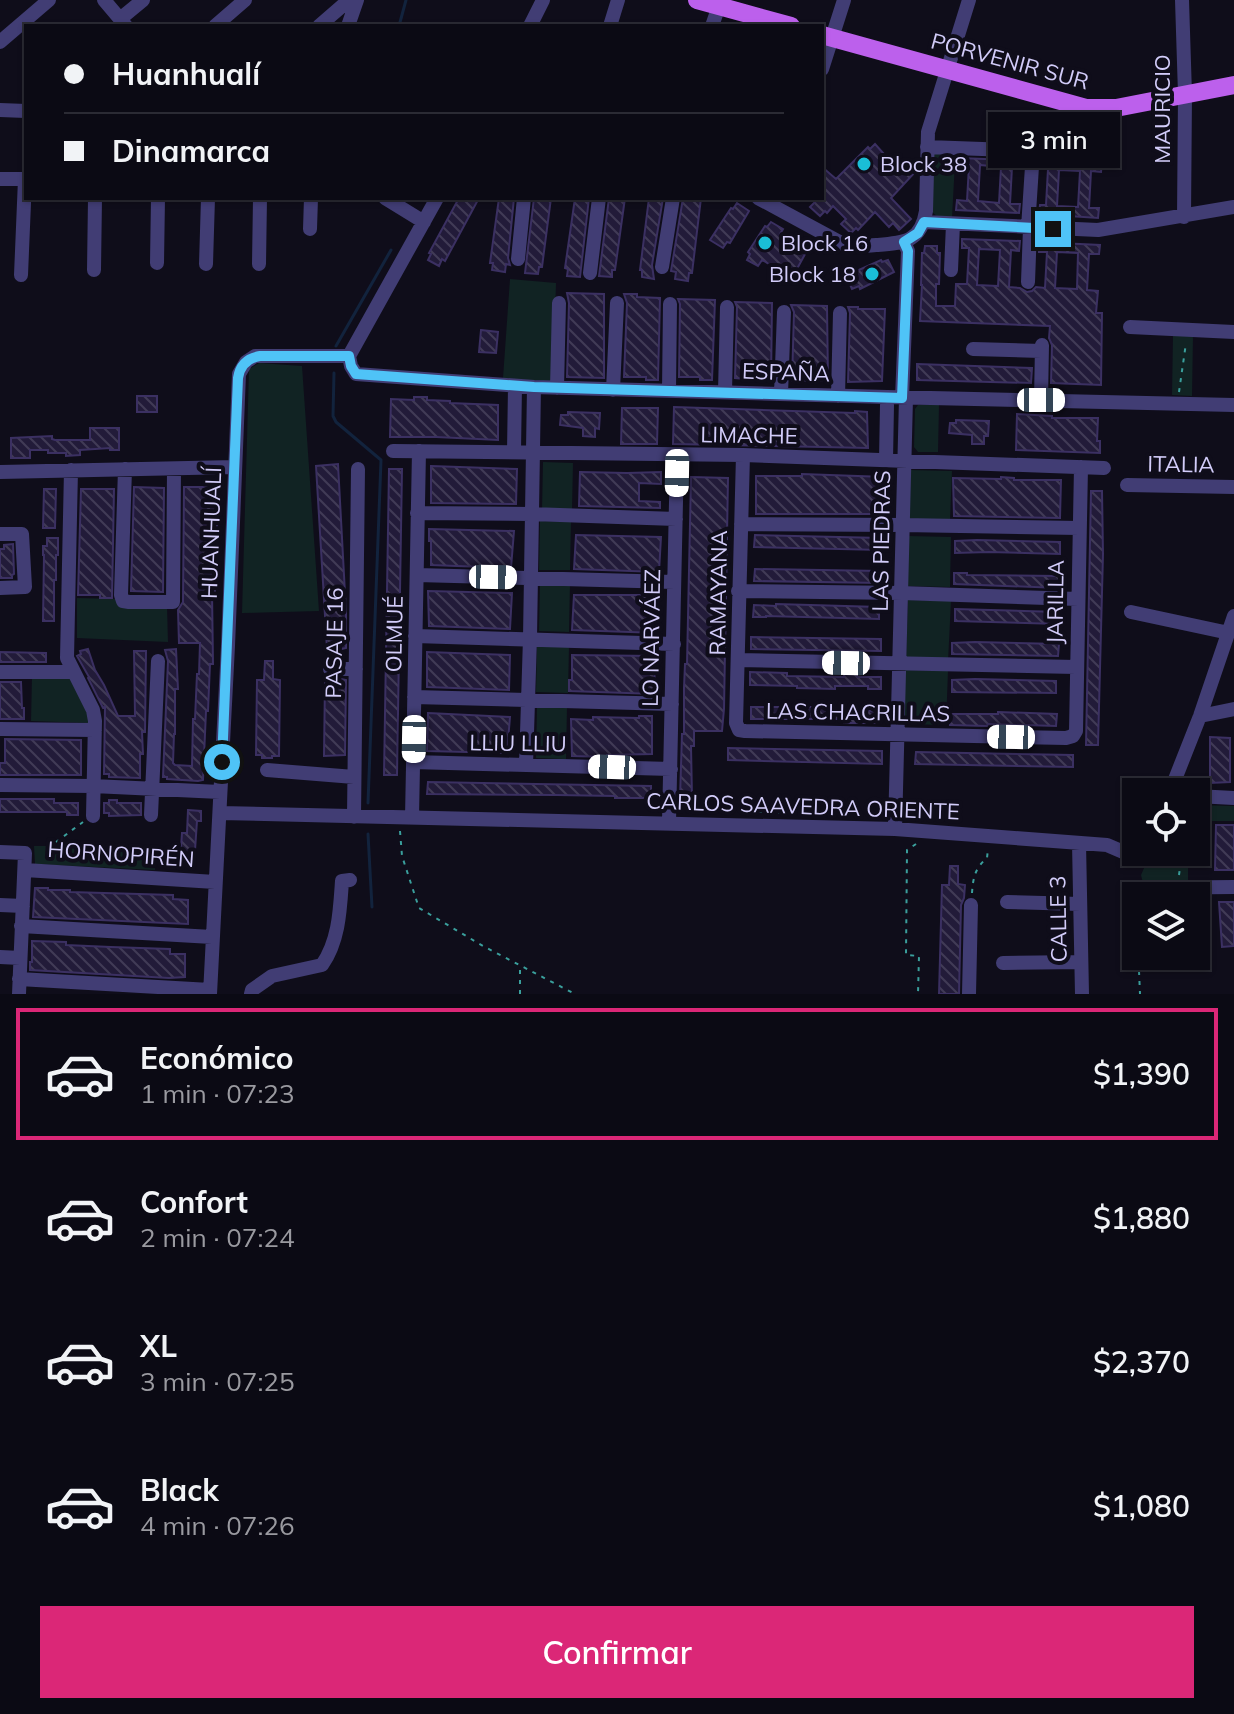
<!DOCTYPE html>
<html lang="es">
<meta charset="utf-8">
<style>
body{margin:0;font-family:Mulish,sans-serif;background:#191822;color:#f1f3f6;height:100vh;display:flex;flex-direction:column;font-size:30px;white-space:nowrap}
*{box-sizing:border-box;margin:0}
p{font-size:26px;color:#9a9aa0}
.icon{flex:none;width:44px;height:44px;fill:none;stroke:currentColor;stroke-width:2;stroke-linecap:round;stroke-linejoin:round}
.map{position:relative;height:994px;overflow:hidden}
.sheet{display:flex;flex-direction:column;background:#0b0a14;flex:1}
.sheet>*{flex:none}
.guide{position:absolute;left:24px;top:24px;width:800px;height:176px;border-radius:0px;box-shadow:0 2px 6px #0004,0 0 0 2px #2b2b34;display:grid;align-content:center;height:176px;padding:0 40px;background:#0b0a14}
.controls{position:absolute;left:1122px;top:778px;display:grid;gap:16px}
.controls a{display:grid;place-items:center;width:88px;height:88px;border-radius:0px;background:#0b0a14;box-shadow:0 2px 6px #0004,0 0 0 2px #2b2b34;font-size:40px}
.end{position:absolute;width:36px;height:36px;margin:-18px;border:10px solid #4fc3f7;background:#111;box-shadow:0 0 0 4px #111}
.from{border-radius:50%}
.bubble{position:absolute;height:56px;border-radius:0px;background:#0b0a14;box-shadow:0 2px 6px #0004,0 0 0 2px #2b2b34;font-size:26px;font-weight:600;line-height:56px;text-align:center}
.car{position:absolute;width:24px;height:48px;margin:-24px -12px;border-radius:10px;box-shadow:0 0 6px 2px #0007;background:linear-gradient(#fff 24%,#345 0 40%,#fff 0 76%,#345 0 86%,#fff 0)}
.guide b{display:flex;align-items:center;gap:28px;height:76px;font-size:30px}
.guide b+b{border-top:2px solid #2b2b34}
.guide i{width:20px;height:20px;background:#f1f3f6}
ul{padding:14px 0 0;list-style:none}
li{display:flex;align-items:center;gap:24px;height:132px;margin:0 16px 12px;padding:0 24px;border:4px solid transparent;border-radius:0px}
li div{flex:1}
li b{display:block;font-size:30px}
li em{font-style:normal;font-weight:600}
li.on{border-color:#db2777}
li>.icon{width:72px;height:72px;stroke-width:1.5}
.cta{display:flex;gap:16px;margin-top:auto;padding:16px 40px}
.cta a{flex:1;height:92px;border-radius:0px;background:#db2777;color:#fff;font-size:32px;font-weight:600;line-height:92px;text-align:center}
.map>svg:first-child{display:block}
.green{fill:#112323}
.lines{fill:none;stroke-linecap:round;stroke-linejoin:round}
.stream{stroke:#12233d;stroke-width:3}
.building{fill:url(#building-back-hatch);stroke:#3b3062;stroke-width:2;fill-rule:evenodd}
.path{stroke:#3a9f9c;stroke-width:2;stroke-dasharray:4 6;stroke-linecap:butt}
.minor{stroke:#413d74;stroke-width:14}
.major{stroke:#bc60ec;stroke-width:18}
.route{stroke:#4fc3f7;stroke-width:10}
.poi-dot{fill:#1abed7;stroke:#0f0d1a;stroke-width:3}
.labels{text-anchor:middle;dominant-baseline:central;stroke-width:8;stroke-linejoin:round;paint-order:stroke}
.street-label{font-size:22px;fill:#d2ccf9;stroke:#0f0d1a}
.poi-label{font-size:22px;fill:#d2ccf9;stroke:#0f0d1a;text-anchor:start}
</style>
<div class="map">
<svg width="1234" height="994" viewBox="0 0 1234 994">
<defs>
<pattern id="building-back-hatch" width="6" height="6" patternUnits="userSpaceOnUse" patternTransform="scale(2)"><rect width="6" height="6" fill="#221b39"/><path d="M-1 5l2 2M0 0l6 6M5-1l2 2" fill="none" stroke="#413b56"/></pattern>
</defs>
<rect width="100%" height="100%" fill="#0f0d1a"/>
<path class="green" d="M934,151L955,162L952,218L938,217L932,212Z
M510,279L556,283L553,382L503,378Z
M1173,335L1193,336L1192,396L1172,395Z
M259,363L302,366L319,611L242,613L249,369Z
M918,405H939L938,452H918L914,447L915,409Z
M543,462L573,463L572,510H542Z
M909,470L952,471L950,521L907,520Z
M540,521L571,522L570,570H539Z
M908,536L951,537L950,587L907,586Z
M540,583H570L569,632L539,631Z
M77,598L119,599L167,606L168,642L77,638Z
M908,600L951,601L948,662L906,660Z
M537,647H569L568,693L536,692Z
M905,670L948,671L946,725L903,724Z
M32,676L70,677L87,708L89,723L31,721Z
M537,706L567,707L566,759L536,758Z
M1196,805L1234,806V821H1202L1201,853H1188V882L1143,883L1141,875L1151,852H1196Z
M34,846H92V848L154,850L155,870L35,864Z"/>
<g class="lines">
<path class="stream" d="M399,26L406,0
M336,346L391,250
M334,373L333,416L336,422L381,460L368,803
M368,834L372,907"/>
</g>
<path class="building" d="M875,144L884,154L881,158L894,169L899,164L901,166L906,161L916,171L891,198L911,219L899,230L893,223L889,227L875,212L858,230L856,228L851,233L841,224L846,219L833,206L827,213L825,211L820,216L810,207L819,198H822V167L836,179L868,147L870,149Z
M959,158L1010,160L1022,158V168L1012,167L1010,204H1020L1019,213L956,210L957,200L967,201L969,165H959ZM980,165L1001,167L999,203L978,201Z
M1042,161L1102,162L1101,172L1091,171L1090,190L1089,208H1099L1098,218L1039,214L1040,205H1046L1048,169H1042ZM1059,170L1080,171L1078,207L1057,206Z
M459,198H479L445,261L442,259L439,266L428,260L431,254L429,253Z
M499,198H514L508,258L510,265L506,264L505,272L492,270L493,263H490Z
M534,198H551L542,267H539L538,274L525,273Z
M575,198H589L580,277L567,276L568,269L565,268Z
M609,198H625L615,270H612V277L599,276Z
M649,198H663L652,265L654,279L642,277V270H640Z
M683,198H701L692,273H689L688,281L675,279L676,272L671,271Z
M737,203L749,211L730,243L727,242L723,248L710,240L731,208L733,209Z
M771,222L783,229L780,234L795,243L798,238L810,245L792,278L790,276L786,283L775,276L778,270L764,261L762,260L758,266L747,260L750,254L748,252L765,226L767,227Z
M962,239L1020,241L1019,251L1011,250L1009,287L1020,288L1027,292L1032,291L1036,287L1045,288L1047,252H1039V242L1100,245L1099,254H1089L1087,290L1098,291L1096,313H1102L1101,385L1051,383L1052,345L1049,338L1050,326L920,321L922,285H921L922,253H924L925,246H937V253H940L939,284H936V306H955L956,284H967L969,248H962ZM979,249L1000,250L998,286L977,285ZM1057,252L1078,253L1077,289L1055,288Z
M881,260L882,262L888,260L894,272L860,289L859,286L852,289L847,278L853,275L852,273Z
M567,293L604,294V378L567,377L569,303Z
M624,294H637V297L660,298L658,380H646V377H624L627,303Z
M678,299L715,300L712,380H700V377H679L680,304Z
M735,302L772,303L771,381L735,378L737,307Z
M791,305L827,306L828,380L792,381L794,312Z
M848,307H858V309H885L882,381L848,382L850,313Z
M481,330L498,332L496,353L479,352Z
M917,364L1032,368L1031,383L917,380Z
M137,396H157V412H137Z
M414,397H427V400L450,401V403L498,405V440L436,437H390L391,399L414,400Z
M674,407L855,413V411L867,412L868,448L673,444Z
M622,408H658L657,444H621Z
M568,412L600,413L599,429L595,428V437L583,436V428L560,425L561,415H568Z
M1017,414L1052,416V418H1098L1097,441H1100V453L1016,450Z
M956,420L989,421L988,436H984V444H972V435L949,433L950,423H956Z
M90,428H119V450H110V448L80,450V455L66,456V453H48V450H30V458H11V438L52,436V439L55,440H90Z
M338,464L346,612V648L333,651L332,648L327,649L316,466Z
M431,466L517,469L516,504L431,503Z
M389,469H402L397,775H384Z
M580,472L627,473L661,472V484L639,483V501L660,502V508L579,506Z
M802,474L885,477L884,514H756V476H802Z
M691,477L728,478L724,709L722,731H694V746H691L692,798H680L682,734H684V688L685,664H687Z
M1001,477L1014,478V480H1061L1060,518L954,516L953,478L1001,479Z
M134,487L164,488L163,592L131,591Z
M184,487H218L216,551H215V591H212L213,664H210L208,711H206L203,780L198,781L167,779V777H163L168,661L165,650L176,649L178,689H175V734H174L173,763L175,765L192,766L193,719H195L197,674H199L200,643H179L178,610L183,602Z
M44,489H56L55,528H43Z
M81,489H114L112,598H100V595H78Z
M1091,491H1102L1103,554L1098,745H1086Z
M429,529L514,531L511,568L431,565V541H429Z
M576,535L661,537L659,572L574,569Z
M755,535L882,538V550L754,547Z
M47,538H58V555H56V580H54V621H43L44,555H43V546H47Z
M977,540L1060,542V554L989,552L955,553V541Z
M13,544L14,574L12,575V578H0V549H4V545Z
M755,569L882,571V583L754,581Z
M954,573H967V575L1059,576V588L954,584Z
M428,591L512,593L510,629L429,626Z
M574,595H658V633L572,630Z
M776,604L879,607V619L766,616V617H753L754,605L776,606Z
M955,609L1059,612V624L955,621Z
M751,637L881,639V651L751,649Z
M975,642L1059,644L1058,656L952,654V643Z
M88,649L95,670L104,685L118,716H135L134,651H146L145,732H142L143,754H140V778L109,777V774H104L105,707L103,708L88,678L89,677L77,656L81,654L80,651Z
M0,652L46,653V662H0Z
M427,652L510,655L509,690L427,687Z
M572,655L654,656L655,694L569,691V680H572Z
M265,661H273V679L280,680L279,756H272V758H262V755H256L257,680H264Z
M750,672L787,673V676L844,677V674H857V677H881V689H868V686H835V689L797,688V686L750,685Z
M341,679L346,680L345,755L324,756L325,680Z
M975,679L1056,681V693L952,692V680Z
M0,682H21L22,708H24V719H0Z
M751,707H835V710L881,711V723H844V719H751Z
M998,712L1057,714L1056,726L988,724L987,726L950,725L951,714H998Z
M428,713L510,717L507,753L427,751Z
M639,716H652V754L607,755V757L572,756L571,719L593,720V717L639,718Z
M1210,737L1230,738V782L1210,783Z
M5,739L81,740V775H0V763H5Z
M728,748L882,751V764L728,760Z
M916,752L1073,755V767L915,764Z
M428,782L651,786V798H615V796L556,795L427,794Z
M0,799H54V803H78V815H67V812H0Z
M109,800H117V803H141V815L109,816V813H104V803H109Z
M188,810L201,811V821H197L194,865L180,864L182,833H187Z
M1216,825H1234V870H1215Z
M950,866H958V884L965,885L964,898L961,905L959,994H939L942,885H949Z
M35,888H48V890H70V892L173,895V899L188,900V924L33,917Z
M1219,902H1234V946L1222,947Z
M32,941L66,942V945L111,947L170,949V954H185V977L169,978L30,970V962H32Z"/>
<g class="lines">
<path class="path" d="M1179,392L1186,343
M758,812L865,813V815
M400,831L402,856L419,908L483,946L575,994
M916,844L907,850L906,955L919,956L918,994
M48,860L55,849L56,842L83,822
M1179,875L1182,852
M972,893C973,878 975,868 987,858L988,849
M1139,971L1140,994
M520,994V966"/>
<path class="minor" d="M104,0L126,26
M1182,0L1185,94L1184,217
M120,19L143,0
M215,26L245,0
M319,26L349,0
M348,26L357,0
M530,26L543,0
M610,26L618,0
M712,26L721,0
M0,42L49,0
M822,69L844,0
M0,110L26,111
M927,147L1010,150
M0,179H26
M385,198L424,222
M758,198L843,244C854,247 865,246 877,245C904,243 921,242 926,211L928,132L969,0
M924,222L1098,230L1234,207
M1028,228L1033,151L1095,153
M310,229L311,198
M518,259L524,198
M157,263L158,198
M206,264L208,198
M259,264L260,198
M662,267L673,198
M94,270L95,198
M951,270L953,224
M590,273L599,198
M21,275L25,179
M1028,282L1030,228
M1130,327L1234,332
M973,349L1041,351
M349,356L351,366L356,374L534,387L887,397L1234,405
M349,356L437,198
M557,388L559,303
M613,390L617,303
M669,390L670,304
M725,392L727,307
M781,394L784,312
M838,396L840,313
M902,398L908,251L904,242
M1041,400L1042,345
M393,451L743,455L1104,468
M514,451L515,386
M743,455L736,723L739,730L745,731L1066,738L1073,736L1076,731L1081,467
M886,460L887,405
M125,469L121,595L123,601L129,602H173L174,470
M71,470L67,658L93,710L95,721L93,816
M0,472L235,467
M1127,485L1234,487
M417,513L531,514L676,519
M741,524L903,525L1079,528
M0,534H22L25,587L0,588
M417,575L674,582
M738,591L901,593L1078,599
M1131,612L1229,633
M415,636L674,644
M738,660L1076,667
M330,669H356
M0,672H73
M414,697L672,704
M1200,716L1234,709
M0,729L95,730
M413,762L671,769
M526,765L530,638L534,387
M267,770L354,777
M0,785L93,786L220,792
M1170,792L1200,716L1234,616
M1196,796L1234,798
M220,813L895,829L1107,845L1142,860
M151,815L158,661
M354,817L358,469
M412,818L419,451
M669,822L677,456
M895,829L906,398
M1079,843L1082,994
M0,852L25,853L19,994
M25,870L215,882
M1136,888L1234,887
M1007,902L1080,904
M0,905L23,906
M21,926L212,937
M1138,956V960
M0,957L20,958
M1003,963L1081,962
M19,979L210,990
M210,994L228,646L239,374L246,362L255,356H349
M251,994L252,990L272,976L322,965C339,941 340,910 342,881L350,880
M969,994L971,905"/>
<path class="major" d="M697,0L791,26
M822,35L1086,108H1116L1234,85"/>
</g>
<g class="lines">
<path class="route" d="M222,762L238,378C240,365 247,358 260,356H349L351,366L356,374L534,387L902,398L908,251L904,242L918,233L924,222L1053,229"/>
</g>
<g class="poi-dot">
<circle cx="864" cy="164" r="8"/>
<circle cx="765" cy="243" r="8"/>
<circle cx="872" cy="274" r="8"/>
</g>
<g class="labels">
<g class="street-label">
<text transform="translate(1010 61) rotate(15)">PORVENIR SUR</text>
<text transform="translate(1162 109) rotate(-90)">MAURICIO</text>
<text transform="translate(786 372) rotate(2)">ESPAÑA</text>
<text transform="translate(749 435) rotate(1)">LIMACHE</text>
<text transform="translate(1181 464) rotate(1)">ITALIA</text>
<text transform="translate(211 533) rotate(-88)">HUANHUALÍ</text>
<text transform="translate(881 541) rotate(-89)">LAS PIEDRAS</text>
<text transform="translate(718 593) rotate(-89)">RAMAYANA</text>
<text transform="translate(1055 602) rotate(-89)">JARILLA</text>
<text transform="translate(394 634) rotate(-89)">OLMUÉ</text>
<text transform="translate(651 638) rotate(-89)">LO NARVÁEZ</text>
<text transform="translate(334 643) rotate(-89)">PASAJE 16</text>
<text transform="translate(858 712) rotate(1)">LAS CHACRILLAS</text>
<text transform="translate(518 743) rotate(1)">LLIU LLIU</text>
<text transform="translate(803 806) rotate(2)">CARLOS SAAVEDRA ORIENTE</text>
<text transform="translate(121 854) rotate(4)">HORNOPIRÉN</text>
<text transform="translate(1058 919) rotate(-91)">CALLE 3</text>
</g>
<g class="poi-label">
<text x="880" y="164">Block 38</text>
<text x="781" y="243">Block 16</text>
<text x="856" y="274" text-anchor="end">Block 18</text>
</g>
</g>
</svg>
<div class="controls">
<a><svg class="icon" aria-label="locate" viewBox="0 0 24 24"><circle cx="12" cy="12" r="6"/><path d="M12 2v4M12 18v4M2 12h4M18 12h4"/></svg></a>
<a><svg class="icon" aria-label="layers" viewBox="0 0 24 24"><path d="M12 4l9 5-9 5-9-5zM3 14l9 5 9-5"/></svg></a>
</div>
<i class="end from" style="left:222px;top:762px"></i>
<i class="end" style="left:1053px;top:229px"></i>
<div class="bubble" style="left:988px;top:112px;width:132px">3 min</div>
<i class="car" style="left:1041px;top:400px;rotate:90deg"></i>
<i class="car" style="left:677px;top:473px;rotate:181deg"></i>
<i class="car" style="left:493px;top:577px;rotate:91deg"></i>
<i class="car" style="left:846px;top:663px;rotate:271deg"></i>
<i class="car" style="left:1011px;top:737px;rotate:271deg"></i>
<i class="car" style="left:414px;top:739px;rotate:181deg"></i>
<i class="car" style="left:612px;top:767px;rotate:272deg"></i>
<div class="guide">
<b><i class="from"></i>Huanhualí</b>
<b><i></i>Dinamarca</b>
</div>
</div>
<section class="sheet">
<ul>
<li class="on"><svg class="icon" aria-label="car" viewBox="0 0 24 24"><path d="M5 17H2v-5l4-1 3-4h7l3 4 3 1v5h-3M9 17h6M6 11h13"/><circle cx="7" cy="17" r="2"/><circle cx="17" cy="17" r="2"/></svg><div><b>Económico</b><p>1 min · 07:23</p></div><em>$1,390</em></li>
<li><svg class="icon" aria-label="car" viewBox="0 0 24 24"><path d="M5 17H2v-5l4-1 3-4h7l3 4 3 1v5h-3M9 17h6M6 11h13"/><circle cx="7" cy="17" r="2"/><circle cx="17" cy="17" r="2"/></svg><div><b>Confort</b><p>2 min · 07:24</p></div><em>$1,880</em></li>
<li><svg class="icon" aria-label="car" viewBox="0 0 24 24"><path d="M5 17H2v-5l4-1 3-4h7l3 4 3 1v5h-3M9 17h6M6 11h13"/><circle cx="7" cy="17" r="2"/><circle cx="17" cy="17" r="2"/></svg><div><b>XL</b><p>3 min · 07:25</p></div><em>$2,370</em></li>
<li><svg class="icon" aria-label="car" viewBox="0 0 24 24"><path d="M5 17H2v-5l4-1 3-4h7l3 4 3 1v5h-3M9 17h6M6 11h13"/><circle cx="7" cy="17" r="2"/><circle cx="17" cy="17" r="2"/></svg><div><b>Black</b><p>4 min · 07:26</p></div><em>$1,080</em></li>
</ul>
<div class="cta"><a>Confirmar</a></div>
</section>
